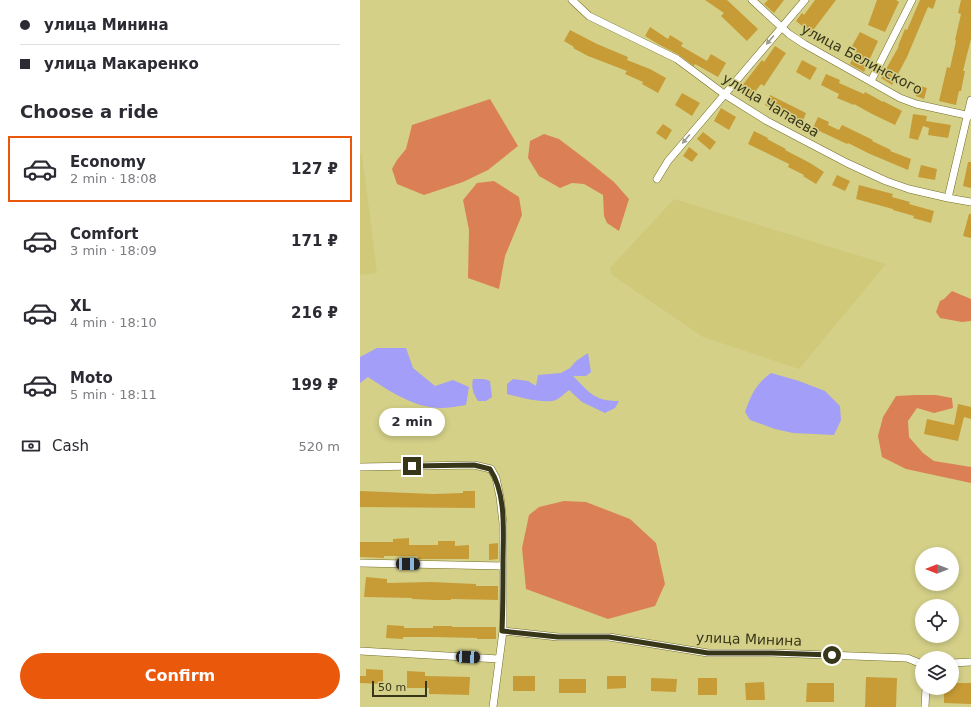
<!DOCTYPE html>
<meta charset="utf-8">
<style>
body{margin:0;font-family:"DejaVu Sans",sans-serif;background:#f7f7f7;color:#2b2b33;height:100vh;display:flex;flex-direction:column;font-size:15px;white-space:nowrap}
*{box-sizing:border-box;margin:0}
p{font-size:13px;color:#7c7c81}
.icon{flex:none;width:22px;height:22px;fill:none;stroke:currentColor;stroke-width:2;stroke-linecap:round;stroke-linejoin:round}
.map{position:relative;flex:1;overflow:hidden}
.sheet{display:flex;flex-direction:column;background:#fff;width:360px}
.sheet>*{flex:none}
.hud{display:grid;align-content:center;height:88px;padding:0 20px;background:#fff}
.needle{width:26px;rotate:270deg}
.tools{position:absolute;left:555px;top:547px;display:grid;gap:8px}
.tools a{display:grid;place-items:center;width:44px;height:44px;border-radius:50%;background:#fff;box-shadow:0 2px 6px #0003;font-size:20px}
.scale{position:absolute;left:12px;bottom:10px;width:55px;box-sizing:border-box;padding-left:4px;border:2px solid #383619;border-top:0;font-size:11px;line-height:14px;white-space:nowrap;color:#383619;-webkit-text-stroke:3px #d4d088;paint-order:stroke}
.end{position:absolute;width:18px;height:18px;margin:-9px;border:5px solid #383619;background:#fff;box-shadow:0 0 0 2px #fff}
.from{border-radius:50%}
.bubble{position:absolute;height:28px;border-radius:14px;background:#fff;box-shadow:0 2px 6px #0003;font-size:13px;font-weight:600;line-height:28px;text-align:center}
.car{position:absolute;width:12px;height:24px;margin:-12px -6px;border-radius:5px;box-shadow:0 0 3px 1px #0007;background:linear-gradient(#222 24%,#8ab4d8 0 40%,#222 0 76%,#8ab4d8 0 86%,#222 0)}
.hud b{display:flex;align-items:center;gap:14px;height:38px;font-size:15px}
.hud b+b{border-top:1px solid #e1e1e2}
.hud i{width:10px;height:10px;background:#2b2b33}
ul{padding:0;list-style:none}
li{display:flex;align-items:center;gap:12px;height:66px;margin:0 8px 6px;padding:0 12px;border:2px solid transparent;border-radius:0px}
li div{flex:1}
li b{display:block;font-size:15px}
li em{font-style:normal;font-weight:600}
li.on{border-color:#ea580c}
li>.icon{width:36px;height:36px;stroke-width:1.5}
h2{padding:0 20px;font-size:18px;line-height:48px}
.pay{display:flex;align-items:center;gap:10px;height:44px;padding:0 20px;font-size:15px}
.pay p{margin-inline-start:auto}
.action{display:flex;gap:8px;margin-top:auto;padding:8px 20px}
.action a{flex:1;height:46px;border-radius:24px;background:#ea580c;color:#fff;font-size:16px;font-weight:600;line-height:46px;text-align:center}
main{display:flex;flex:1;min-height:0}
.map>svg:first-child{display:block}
.built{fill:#cfc979}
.forest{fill:#db8056}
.water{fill:#a39ef7}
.building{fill:#c79c36}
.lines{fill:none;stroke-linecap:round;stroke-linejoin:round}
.street-casing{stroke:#746e26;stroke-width:8}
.street{stroke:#fff;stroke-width:7}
.oneway{fill:#9c9a8c}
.route{stroke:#383619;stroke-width:5}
.labels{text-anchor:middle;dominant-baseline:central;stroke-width:3;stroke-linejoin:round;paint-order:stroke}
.street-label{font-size:14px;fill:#383619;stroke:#d4d088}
</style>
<main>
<section class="sheet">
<div class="hud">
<b><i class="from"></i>улица Минина</b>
<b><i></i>улица Макаренко</b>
</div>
<h2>Choose a ride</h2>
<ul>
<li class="on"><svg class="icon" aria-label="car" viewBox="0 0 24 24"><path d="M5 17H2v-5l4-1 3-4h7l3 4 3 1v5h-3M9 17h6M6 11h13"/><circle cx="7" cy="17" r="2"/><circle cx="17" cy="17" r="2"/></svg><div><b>Economy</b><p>2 min · 18:08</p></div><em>127 ₽</em></li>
<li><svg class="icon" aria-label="car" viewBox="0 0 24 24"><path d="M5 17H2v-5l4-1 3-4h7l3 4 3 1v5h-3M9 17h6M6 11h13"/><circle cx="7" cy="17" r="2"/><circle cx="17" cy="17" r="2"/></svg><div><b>Comfort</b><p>3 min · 18:09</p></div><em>171 ₽</em></li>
<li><svg class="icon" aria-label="car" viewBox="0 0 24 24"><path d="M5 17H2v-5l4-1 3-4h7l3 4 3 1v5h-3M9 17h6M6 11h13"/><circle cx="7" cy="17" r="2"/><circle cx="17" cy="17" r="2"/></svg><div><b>XL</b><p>4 min · 18:10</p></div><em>216 ₽</em></li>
<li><svg class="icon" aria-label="car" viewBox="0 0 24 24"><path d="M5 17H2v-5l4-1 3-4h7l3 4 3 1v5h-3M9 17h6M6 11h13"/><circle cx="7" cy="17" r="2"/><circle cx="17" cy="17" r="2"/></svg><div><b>Moto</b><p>5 min · 18:11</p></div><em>199 ₽</em></li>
</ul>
<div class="pay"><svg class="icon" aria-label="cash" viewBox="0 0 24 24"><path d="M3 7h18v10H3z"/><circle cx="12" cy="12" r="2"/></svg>Cash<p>520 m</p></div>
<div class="action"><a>Confirm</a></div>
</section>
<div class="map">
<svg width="611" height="707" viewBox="0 0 611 707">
<rect width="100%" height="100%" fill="#d4d088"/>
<path class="built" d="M0,154H2L17,273L0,275Z
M314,199L526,264L439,369L343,337L252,275L250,268Z"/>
<path class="forest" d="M130,99L158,146L128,170L103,182L64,195L37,184L32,169L37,160L46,149L52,125Z
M184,134L199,139L228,161L254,182L269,199L259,231L247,223L244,216L243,195L224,184L212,183L200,188L179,176L168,158L170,141Z
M134,181L159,197L162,215L145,256L139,289L108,278L109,230L103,200L117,183Z
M592,291L611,299V321L602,322L580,318L576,312L580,301L584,299Z
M555,395H576L592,398L593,408L574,413L557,408L548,421L549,437L563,453L574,461L611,467V483L546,469L522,457L518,436L523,417L536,396Z
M204,501L226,502L270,519L296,543L305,584L295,606L248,619L166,589L162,548L169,515L179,507Z"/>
<path class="water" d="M17,348H46L53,368L75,386L93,380L109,387L106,405C98,406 89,408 81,408C55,408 29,391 8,377L0,383V357Z
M228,353L231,372L226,376H213C230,393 234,401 259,401L255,408L245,413L222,402L209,390C205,393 200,398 196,400C185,404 158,397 147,394V384L153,379L168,381L176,386L178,375L201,373L210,368L216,361Z
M411,373L439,381L465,391L480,406L481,420L474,435L433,433L415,429L390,420L385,412C391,395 396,384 411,373Z
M113,379H124L130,381L132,397L126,401H118C113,393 111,388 113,379Z"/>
<path class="building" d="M345,0H367L398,29L387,41L361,16L364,13Z
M408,0H424L414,13L404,4Z
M455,0H476L451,33L436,21L442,13L444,15Z
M517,0H536L539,2L525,32L508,25Z
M560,0H576L573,9L568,7L547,57L532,85L521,78L539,46H538L545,29L547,30Z
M601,0H611V39L603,71H605L601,91H599L596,105L579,101L587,67L590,68L596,41L595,40L601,14L598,13Z
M290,27L308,39L310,35L323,43L321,46L347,61L351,54L366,63L358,77L335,64L334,66L319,55L298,44L285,36Z
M210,30L237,44L268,57L267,60L290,69L306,78L298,93L282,84L283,82L265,74L267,71L228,56L213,48L214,47L204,41Z
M500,32L518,41L504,72L490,64L497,49L492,46Z
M415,46L426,53L404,86L401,84L389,100L378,91L402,60L404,62Z
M442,60L457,68L450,80L436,72Z
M466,74L480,80L479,83L504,94L505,92L523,102V101L542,111L535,125L512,114L494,104V105L477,98L479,94L461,85Z
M557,85L567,88L564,99L556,96Z
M322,93L340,103L332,116L315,105Z
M410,95L446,113L442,123L420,112V113L405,105Z
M361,108L376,117L369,130L354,121Z
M553,114L567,116L566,121L591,125L588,138L568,135L569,128L563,126L558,140L549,138Z
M458,117L469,122L468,125L479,130L482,125L513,140L512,141L531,150L530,151L551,159L548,170L510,154L488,143L487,144L453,128Z
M303,124L312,130L306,140L296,133Z
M394,131L408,138L407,139L426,149L425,150L450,163L464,172L456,184L443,176L444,175L428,167L429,164L388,144Z
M343,132L356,142L350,150L337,139Z
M329,147L338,154L332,162L323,156Z
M608,162H611V188L603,186Z
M561,165L577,169L575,180L558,177Z
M477,175L490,181L485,191L472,185Z
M499,185L533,194L532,197L550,202L549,204L574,211L571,223L553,218L554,216L533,210V209L496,199Z
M609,214H611V238L603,236Z
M598,404L611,407V419L604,417L598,441L564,434L567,419L594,425Z
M0,491L73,494L103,493V491H115V508L0,507Z
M49,538V545H78V541H95V546L109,545V559H58V556H24V558L0,557V542H33V539Z
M138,543V559L129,560V544Z
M6,577L27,579V583L71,582L116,584V586H138V600L91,599V600H75L52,599V598L4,597Z
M27,625L44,626V628H73V626H92V627H136V639H117V638L73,637H43V639L26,638Z
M6,669L23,670V684L0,683V676H6Z
M47,671L65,672V676L110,677L109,695L69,694V688H47Z
M153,676H175V691H153Z
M247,676H266V688L247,689Z
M506,677L537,678L536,707H505Z
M291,678L317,679L316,692L291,691Z
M338,678H357V695H338Z
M199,679H226V693H199Z
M404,682L405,700H386L385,683Z
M447,683H474V702H446Z
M592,683H611V704L584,703V688H592Z"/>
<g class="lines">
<defs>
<path id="street" d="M212,0L229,16L317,59L364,94L407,121L487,163L526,181L549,189L588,198L611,202
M392,0L429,34L444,44L540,98L556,104L611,116
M511,81L552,0
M297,179L308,161L445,0
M588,198L611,100
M0,467L114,465L131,469L136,478L140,497L143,523V631L133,707
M0,563L143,566
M143,631L198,637H249L348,653H412L547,658L562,664
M0,651L139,659
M592,663L611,662
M565,707L566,688"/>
</defs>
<use href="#street" class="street-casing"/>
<use href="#street" class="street"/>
</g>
<defs><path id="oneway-solid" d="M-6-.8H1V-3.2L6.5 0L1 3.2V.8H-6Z"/></defs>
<g class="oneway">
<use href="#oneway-solid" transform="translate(410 40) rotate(130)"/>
<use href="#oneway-solid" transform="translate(326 139) rotate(130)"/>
</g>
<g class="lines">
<path class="route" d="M52,466L114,465L130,469C147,495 143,533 143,563C143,586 143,608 142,631L198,637H249L348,653H412L472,655"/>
</g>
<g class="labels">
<g class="street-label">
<text transform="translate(502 59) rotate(28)">улица Белинского</text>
<text transform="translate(411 105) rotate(31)">улица Чапаева</text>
<text transform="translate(389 639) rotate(2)">улица Минина</text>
</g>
</g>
</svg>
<div class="tools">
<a><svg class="needle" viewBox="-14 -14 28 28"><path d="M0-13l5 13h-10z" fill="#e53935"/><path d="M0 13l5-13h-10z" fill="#7c7c81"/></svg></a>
<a><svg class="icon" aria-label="locate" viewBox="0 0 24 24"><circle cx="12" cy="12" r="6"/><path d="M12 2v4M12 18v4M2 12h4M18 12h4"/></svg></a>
<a><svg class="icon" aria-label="layers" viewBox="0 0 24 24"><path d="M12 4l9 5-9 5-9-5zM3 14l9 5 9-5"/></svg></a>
</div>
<div class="scale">50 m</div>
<i class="end from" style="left:472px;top:655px"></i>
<i class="end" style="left:52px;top:466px"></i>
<div class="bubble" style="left:19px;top:408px;width:66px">2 min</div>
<i class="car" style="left:48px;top:564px;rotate:91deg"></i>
<i class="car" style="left:108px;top:657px;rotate:93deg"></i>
</div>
</main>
